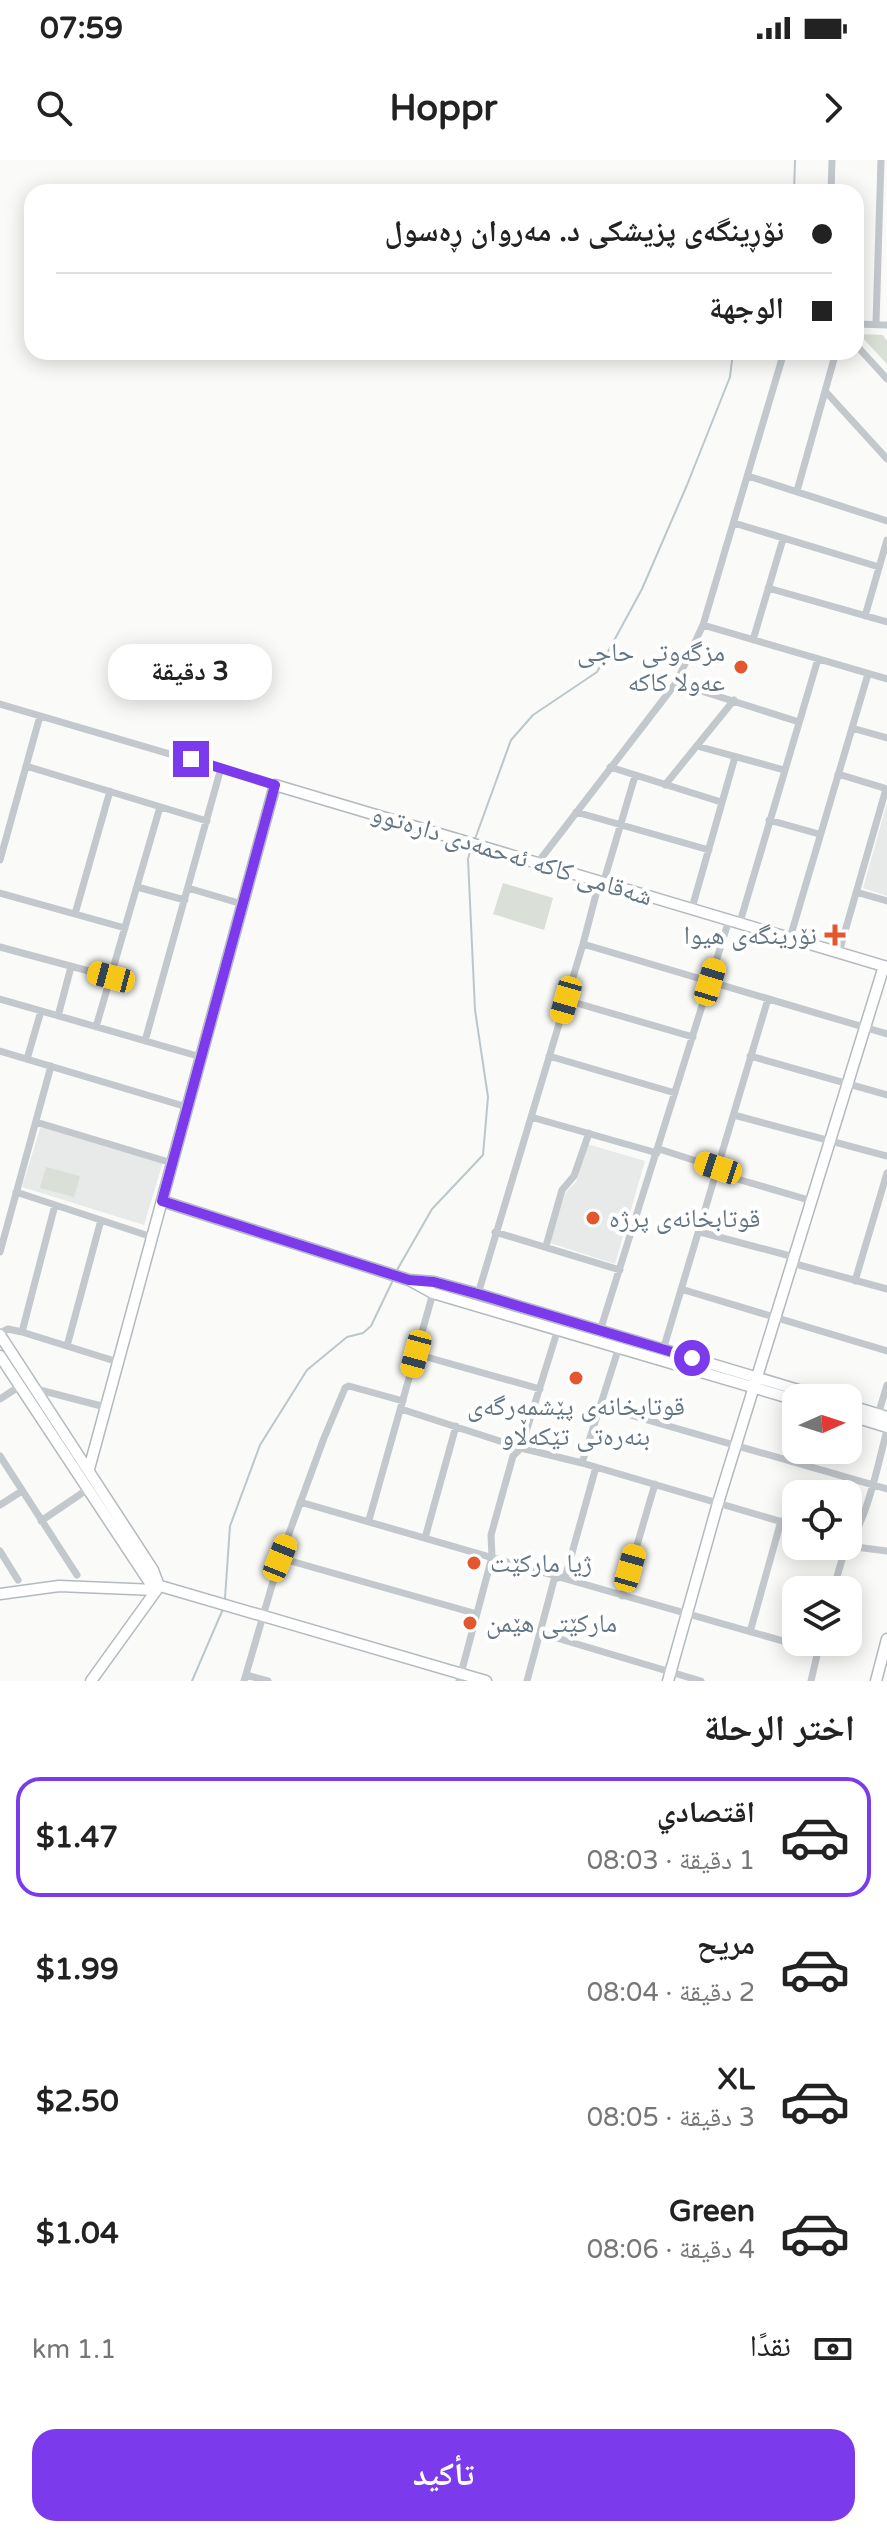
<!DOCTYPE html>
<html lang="ar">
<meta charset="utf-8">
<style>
body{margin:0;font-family:"Varela Round","Noto Naskh Arabic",sans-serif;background:#f2f2f2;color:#222;direction:rtl;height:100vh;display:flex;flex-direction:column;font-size:30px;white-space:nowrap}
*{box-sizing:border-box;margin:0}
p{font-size:26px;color:#767676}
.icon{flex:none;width:44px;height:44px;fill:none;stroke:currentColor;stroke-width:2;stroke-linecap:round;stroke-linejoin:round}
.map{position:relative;height:1521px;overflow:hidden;direction:ltr}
.side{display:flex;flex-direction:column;background:#fff;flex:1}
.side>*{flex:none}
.hud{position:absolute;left:24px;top:24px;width:840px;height:176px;border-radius:24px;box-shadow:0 4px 20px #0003;direction:rtl;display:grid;align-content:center;height:176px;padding:0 32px;background:#fff}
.needle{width:52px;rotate:87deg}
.buttons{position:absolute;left:782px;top:1224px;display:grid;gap:16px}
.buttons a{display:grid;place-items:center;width:80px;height:80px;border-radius:16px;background:#fff;box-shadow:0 4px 20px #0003;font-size:40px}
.end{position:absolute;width:36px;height:36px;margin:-18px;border:10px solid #7c3aed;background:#fff;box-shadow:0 0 0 4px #fff}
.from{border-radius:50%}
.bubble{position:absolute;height:56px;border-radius:24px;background:#fff;box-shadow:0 4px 20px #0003;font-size:26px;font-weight:700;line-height:56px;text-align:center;direction:rtl}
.car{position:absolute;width:24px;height:48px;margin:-24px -12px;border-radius:10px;box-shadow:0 0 6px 2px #0007;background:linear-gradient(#f5c518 24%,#345 0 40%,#f5c518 0 76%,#345 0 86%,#f5c518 0)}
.hud b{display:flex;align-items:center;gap:28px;height:76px;font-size:30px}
.hud b+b{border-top:2px solid #e0e0e0}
.hud i{width:20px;height:20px;background:#222}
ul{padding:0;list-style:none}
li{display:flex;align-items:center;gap:24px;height:120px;margin:0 16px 12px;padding:0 16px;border:4px solid transparent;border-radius:24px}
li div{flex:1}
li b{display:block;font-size:30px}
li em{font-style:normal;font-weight:700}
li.active{border-color:#7c3aed}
li>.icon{width:72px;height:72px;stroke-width:1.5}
h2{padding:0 32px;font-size:36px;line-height:96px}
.pay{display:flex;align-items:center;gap:20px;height:88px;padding:0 32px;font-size:30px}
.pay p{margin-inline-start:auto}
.primary-button{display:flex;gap:16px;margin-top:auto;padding:16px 32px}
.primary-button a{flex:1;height:92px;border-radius:24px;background:#7c3aed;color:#fff;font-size:32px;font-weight:700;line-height:92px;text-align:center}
.status{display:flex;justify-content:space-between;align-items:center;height:56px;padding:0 40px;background:#fff;direction:ltr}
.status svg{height:22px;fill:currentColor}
header{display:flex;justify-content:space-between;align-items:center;height:104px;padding:0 32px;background:#fff;font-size:36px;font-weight:700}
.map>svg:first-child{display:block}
.built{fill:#e8e9e9}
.green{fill:#dadfd7}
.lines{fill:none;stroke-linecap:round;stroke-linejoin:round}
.stream{stroke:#bbc7cb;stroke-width:2}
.secondary-casing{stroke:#b3babf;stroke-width:13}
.street{stroke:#c3c8cc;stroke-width:7}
.secondary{stroke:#fff;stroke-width:10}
.route{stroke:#7c3aed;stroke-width:10}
.poi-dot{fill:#e4572e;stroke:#fff;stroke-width:3}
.labels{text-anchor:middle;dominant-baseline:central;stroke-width:8;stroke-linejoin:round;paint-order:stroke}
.poi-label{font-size:26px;fill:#657683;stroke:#fff;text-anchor:start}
.street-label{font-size:26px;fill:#657683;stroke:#fff}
</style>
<div class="status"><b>07:59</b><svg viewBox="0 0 49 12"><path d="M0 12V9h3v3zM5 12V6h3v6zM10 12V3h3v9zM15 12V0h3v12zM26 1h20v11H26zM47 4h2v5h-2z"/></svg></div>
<header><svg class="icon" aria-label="forward" viewBox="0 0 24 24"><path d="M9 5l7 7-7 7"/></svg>Hoppr<svg class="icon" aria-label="search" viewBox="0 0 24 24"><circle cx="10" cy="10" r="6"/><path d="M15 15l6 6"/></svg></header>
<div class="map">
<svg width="887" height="1521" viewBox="0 0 887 1521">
<rect width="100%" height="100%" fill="#fafaf8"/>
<path class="built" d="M887,643V736L863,728Z
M41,965L163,1002L144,1065L22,1027Z
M587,984L645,1001L615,1104L550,1083L565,1033L576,1022Z"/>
<path class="green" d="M859,174L883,175L887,181V204Z
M503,723L553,738L544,770L493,754Z
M46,1007L80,1016L74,1037L40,1028Z"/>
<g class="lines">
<path class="stream" d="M794,32L795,0
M475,679L511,580L533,555L597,512L642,429L687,325L730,217L733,192
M397,1110L432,1049L483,995L488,937L475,850L468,699L471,688
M225,1438L230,1366L260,1285L307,1210L347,1177L363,1173L371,1166L393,1120
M192,1521L223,1449"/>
<defs>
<path id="secondary" d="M162,1041L409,1120L434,1122L478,1134L825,1238
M411,1121L433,1133L796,1240
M0,1175L153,1410L159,1426
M0,1196L150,1423L486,1521
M848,1245L887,1257
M848,1255L887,1267
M89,1309L275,625L887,807
M0,1434L59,1426L156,1430
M91,1521L158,1428
M668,1521L718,1343L884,806
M876,1521L887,1479"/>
</defs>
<use href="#secondary" class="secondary-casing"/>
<path class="street" d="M831,32L832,0
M856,164L887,165
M876,164L881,0
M856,185L887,219
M826,232L887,299
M748,316L887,361
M797,331L836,192
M734,363L879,407
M768,428L887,462
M865,456L887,380
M703,465L887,519
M753,480L783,379
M676,523L799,562
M0,544L275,625
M852,568L887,578
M697,586L784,610
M26,606L207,661
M610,607L721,642
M838,614L887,629
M665,625L734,540
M576,652L709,690
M769,660L819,674
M0,700L40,556
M536,705L676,523L703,465L784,192
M603,724L635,616
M137,727L185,740
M188,728L242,744
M856,732L887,741
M0,733L125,768
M692,748L735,597
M75,754L110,631
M740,762L818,499
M790,778L868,514
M583,784L887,874
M0,787L111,817
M839,792L886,629
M0,839L201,897
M566,840L693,877
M58,856L71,807
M96,867L160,647
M145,881L221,608
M0,891L187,947
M549,896L675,933
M750,896L887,935
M27,899L41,851
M734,955L887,996
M531,957L657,993
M36,962L172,1003
M659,989L718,1008
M717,1013L812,1041
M16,1032L152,1077
M495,1072L620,1110
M700,1072L794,1097
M546,1086L562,1030L574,1016L589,973
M0,1092L51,906
M792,1103L887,1129
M855,1121L887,1013
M681,1129L887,1191
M478,1134L583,784L599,723
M600,1171L729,760
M22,1172L55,1045
M0,1173L8,1169L22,1172L118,1202
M67,1186L101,1060
M663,1190L768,839
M416,1194L540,1229
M36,1229L105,1247
M0,1239L20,1226
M599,1246L887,1329
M401,1249L521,1288L582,1303L796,1366
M878,1255L887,1225
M0,1296L77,1415
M582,1303L619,1187
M300,1342L559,1417
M0,1345L22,1331
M369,1360L433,1133
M41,1361L88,1329
M425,1378L456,1266
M848,1384C867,1361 879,1300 887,1270
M848,1386L887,1391
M0,1391L18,1420
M280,1398L477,1454
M565,1418L596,1307
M833,1430L846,1386
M622,1436L655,1324
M750,1472L781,1361
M540,1473L701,1521
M246,1515L268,1521
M244,1521L280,1398L324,1278L345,1228L349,1226L403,1241
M459,1521L492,1397L491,1375L513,1296L521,1288L558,1169
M527,1521L554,1420L559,1417L818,1491
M811,1521L820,1482"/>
<use href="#secondary" class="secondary"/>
</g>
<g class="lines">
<path class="route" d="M191,599L275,625L162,1041L409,1120L434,1122L478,1134L692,1198"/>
</g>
<g class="poi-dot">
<circle cx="741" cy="507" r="8"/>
<path d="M831 763h8v8h8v8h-8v8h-8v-8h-8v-8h8z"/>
<circle cx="593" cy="1058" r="8"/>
<circle cx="576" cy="1218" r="8"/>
<circle cx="474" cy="1403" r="8"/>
<circle cx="470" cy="1463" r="8"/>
</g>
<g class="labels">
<g class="poi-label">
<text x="725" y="492" text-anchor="end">مزگەوتی حاجی<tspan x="725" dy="30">عەولا کاکە</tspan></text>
<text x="817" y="775" text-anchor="end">نۆرینگەی هیوا</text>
<text x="609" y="1058">قوتابخانەی پرژە</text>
<text x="576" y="1246" text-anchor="middle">قوتابخانەی پێشمەرگەی<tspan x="576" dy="30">بنەرەتی تێکەڵاو</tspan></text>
<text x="490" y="1403">ژیا مارکێت</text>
<text x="486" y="1463">مارکێتی هێمن</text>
</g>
<g class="street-label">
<text transform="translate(512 695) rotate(17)">شەقامی کاکە ئەحمەدی دارەتوو</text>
</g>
</g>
</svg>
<div class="buttons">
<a><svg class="needle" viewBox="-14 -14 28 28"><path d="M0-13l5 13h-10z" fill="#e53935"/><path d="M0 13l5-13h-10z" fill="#767676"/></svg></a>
<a><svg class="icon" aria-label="locate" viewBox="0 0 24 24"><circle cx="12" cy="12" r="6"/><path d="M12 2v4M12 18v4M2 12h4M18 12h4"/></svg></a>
<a><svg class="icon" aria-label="layers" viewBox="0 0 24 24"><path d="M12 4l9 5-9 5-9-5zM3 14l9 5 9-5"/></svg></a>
</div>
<i class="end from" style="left:692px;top:1198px"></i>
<i class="end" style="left:191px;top:599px"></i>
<div class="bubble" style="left:108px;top:484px;width:164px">3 دقيقة</div>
<i class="car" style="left:111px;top:817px;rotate:285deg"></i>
<i class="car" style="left:710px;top:822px;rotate:17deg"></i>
<i class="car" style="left:566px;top:840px;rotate:196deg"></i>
<i class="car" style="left:718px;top:1008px;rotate:288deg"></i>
<i class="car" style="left:416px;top:1194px;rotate:195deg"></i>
<i class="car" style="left:280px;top:1398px;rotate:22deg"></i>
<i class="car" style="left:630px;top:1408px;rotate:16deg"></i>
<div class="hud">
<b><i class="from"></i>نۆڕینگەی پزیشکی د. مەروان ڕەسول</b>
<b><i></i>الوجهة</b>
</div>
</div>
<section class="side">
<h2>اختر الرحلة</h2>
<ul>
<li class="active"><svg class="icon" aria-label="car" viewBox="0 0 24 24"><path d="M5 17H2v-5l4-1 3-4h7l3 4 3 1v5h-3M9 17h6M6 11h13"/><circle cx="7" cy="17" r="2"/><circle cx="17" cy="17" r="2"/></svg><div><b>اقتصادي</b><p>1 دقيقة · 08:03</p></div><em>$1.47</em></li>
<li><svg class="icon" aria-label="car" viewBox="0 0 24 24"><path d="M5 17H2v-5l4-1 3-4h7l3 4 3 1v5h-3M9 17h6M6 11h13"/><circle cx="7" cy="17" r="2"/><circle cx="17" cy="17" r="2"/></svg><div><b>مريح</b><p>2 دقيقة · 08:04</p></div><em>$1.99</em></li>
<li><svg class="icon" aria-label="car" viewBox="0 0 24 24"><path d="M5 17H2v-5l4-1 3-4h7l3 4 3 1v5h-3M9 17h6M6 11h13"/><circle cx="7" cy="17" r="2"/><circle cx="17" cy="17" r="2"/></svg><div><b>XL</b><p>3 دقيقة · 08:05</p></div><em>$2.50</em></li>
<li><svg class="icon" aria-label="car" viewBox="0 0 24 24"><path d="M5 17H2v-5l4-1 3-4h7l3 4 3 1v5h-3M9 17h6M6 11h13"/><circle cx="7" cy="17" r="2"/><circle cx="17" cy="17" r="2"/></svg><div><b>Green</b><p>4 دقيقة · 08:06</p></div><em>$1.04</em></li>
</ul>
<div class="pay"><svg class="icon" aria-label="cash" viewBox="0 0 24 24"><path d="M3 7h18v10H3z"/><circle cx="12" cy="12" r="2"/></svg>نقدًا<p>1.1 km</p></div>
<div class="primary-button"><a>تأكيد</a></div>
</section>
